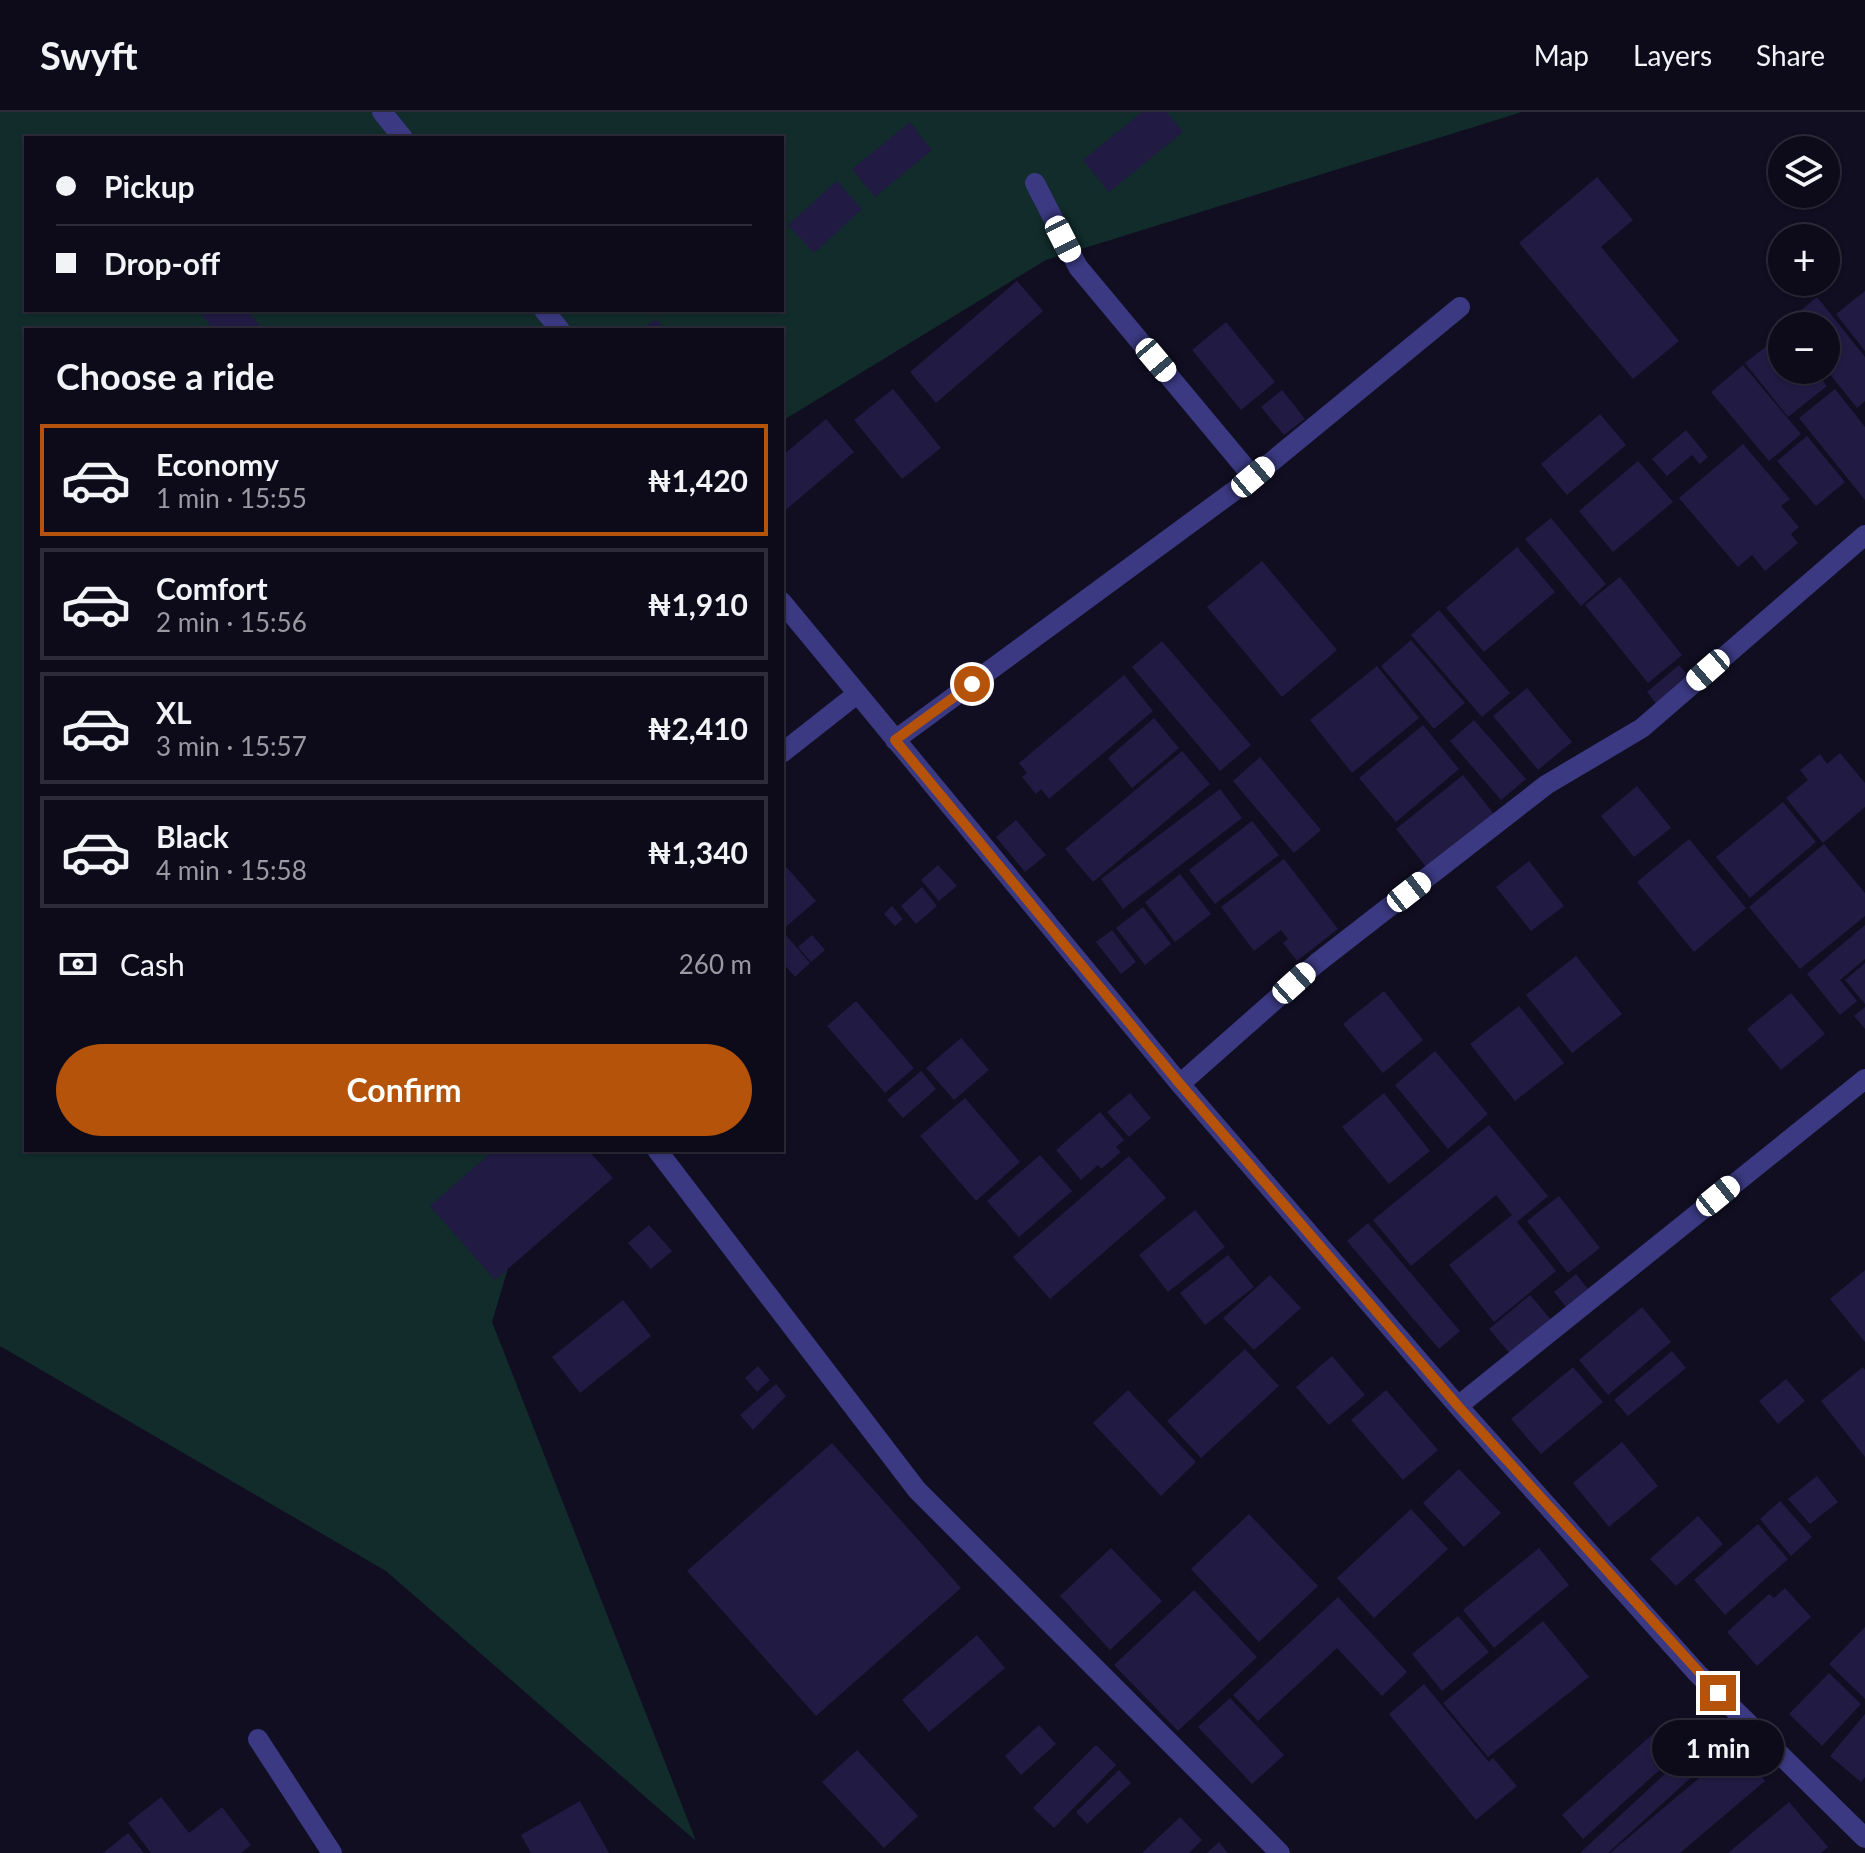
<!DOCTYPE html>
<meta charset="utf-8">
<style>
body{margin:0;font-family:Lato,sans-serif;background:#161323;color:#f1f3f6;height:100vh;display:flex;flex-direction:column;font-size:30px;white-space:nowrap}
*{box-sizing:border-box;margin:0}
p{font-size:26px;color:#9a9aa2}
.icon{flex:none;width:44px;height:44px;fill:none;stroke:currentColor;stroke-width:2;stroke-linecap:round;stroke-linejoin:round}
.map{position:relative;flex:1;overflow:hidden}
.drawer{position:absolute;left:24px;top:216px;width:760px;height:824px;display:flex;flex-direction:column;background:#0d0a1a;border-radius:0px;box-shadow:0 2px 6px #0004,0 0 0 2px #2d2b39}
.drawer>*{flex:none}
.top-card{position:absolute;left:24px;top:24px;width:760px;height:176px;border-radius:0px;box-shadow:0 2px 6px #0004,0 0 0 2px #2d2b39;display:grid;align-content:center;height:176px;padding:0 32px;background:#0d0a1a}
.fabs{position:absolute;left:1768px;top:24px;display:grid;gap:16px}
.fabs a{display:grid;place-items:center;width:72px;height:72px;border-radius:50%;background:#0d0a1a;box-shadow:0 2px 6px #0004,0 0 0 2px #2d2b39;font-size:40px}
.end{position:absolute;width:36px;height:36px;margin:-18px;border:10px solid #b45309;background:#fff;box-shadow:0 0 0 4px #fff}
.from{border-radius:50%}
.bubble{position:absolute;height:56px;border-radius:28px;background:#0d0a1a;box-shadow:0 2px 6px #0004,0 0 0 2px #2d2b39;font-size:26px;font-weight:700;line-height:56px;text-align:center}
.car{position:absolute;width:24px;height:48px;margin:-24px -12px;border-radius:10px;box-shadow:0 0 6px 2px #0007;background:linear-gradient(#fff 24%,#345 0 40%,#fff 0 76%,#345 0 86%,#fff 0)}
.top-card b{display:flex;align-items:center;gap:28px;height:76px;font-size:30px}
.top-card b+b{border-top:2px solid #2d2b39}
.top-card i{width:20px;height:20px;background:#f1f3f6}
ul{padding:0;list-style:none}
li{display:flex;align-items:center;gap:24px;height:112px;margin:0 16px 12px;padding:0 16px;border:4px solid #2d2b39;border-radius:0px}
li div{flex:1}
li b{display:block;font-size:30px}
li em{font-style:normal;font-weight:700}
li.selected{border-color:#b45309}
li>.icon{width:72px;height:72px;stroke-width:1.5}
h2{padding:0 32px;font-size:36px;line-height:96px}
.pay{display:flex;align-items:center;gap:20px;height:88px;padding:0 32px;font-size:30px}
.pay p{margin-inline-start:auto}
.action{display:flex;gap:16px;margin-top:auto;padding:16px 32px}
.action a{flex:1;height:92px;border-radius:48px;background:#b45309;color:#fff;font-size:32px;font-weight:700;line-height:92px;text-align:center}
header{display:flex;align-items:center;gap:48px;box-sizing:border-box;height:112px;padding:0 40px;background:#0d0a1a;border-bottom:2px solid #2d2b39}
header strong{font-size:38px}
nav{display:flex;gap:44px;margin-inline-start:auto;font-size:28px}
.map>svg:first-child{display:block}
.green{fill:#112c2b;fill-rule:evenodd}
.building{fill:#211a43}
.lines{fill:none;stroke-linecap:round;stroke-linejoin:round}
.minor{stroke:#3a3981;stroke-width:20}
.route{stroke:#b45309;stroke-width:10}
</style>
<header>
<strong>Swyft</strong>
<nav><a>Map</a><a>Layers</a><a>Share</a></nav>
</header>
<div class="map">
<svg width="1865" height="1741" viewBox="0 0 1865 1741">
<rect width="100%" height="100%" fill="#110e22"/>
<path class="green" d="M0,0H1522L1046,148L782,309V218H26V1038H543L492,1210L696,1729L386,1459L0,1234ZM26,26H782V198H26Z"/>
<path class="building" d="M1142,0H1167L1183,20L1109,80L1083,48Z
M910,10L932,38L875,85L852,57Z
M1597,65L1633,108L1601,135L1679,229L1633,267L1519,131Z
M837,69L862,97L814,141L788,113Z
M1017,169L1043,199L936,291L910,260Z
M1865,179V239L1836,202Z
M1817,185L1865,245V289L1857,296L1826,257V214H1792L1788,209Z
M198,198H247L263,218H214Z
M656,207L665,218H642Z
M1226,210L1275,270L1241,298L1192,238Z
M1782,222V258H1814L1827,274L1788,305L1745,251Z
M1743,253L1801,322L1769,349L1711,280Z
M893,277L941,336L902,367L854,308Z
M1835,277L1865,315V388L1799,306Z
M1282,278L1305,307L1284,323L1261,295Z
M1600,302L1626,333L1567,383L1541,352Z
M826,307L854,340L782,401V344Z
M1686,318L1708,345L1700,352L1692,343L1667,364L1652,347Z
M1807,324L1845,370L1816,394L1777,349Z
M1743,332L1790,387L1781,394L1799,415L1791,422L1798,431L1765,459L1752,443L1738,455L1679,386Z
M1638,349L1673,390L1613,440L1579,399Z
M1551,406L1606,472L1581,494L1525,427Z
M1517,435L1555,480L1484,540L1446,496Z
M1262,449L1337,538L1282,585L1207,495Z
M1620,465L1682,543L1648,571L1585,493Z
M1439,498L1510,581L1482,605L1411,523Z
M1411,528L1465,591L1434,617L1381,554Z
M1162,529L1251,633L1220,659L1132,555Z
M1679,553L1692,568L1659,595L1647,580Z
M1377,554L1419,606L1352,661L1310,608Z
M1124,563L1153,599L1049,687L1041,677L1036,682L1022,665L1027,661L1019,651Z
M1527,576L1572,630L1538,658L1493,604Z
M1154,606L1179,636L1132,676L1108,646Z
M1474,608L1526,667L1501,688L1450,629Z
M1423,613L1459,657L1396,710L1359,666Z
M1182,639L1210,672L1093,770L1065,737Z
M1840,641L1865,671V695L1823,731L1786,686L1808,668L1800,658L1820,642L1827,652Z
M1260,645L1321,718L1294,741L1233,669Z
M1463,663L1494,702L1427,756L1396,717Z
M1637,674L1671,716L1634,745L1601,704Z
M1220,677L1242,706L1123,797L1101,767Z
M1783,690L1816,730L1750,786L1716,745Z
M1016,708L1046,743L1025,760L996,725Z
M1252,709L1279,743L1215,792L1189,758Z
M1689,727L1746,796L1694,840L1637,770Z
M1824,732L1865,781V804L1800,857L1749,795Z
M1284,747L1338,817L1297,849L1283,831L1288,827L1281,818L1254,839L1221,795Z
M1529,749L1564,794L1531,819L1496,775Z
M782,750L816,789L782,818Z
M938,753L957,774L939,789L921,768Z
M1180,762L1211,802L1175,830L1145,790Z
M922,775L937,794L916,812L901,794Z
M892,794L903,807L895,814L884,802Z
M1143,795L1171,832L1145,853L1116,816Z
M1865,813V847L1840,868L1857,889L1840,903L1807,862Z
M1112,818L1136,850L1121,862L1096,830Z
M785,822L810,851L795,865L782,850Z
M812,823L825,838L811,850L798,835Z
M1576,844L1622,902L1572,941L1526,883Z
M1865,851V892L1845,868Z
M1384,879L1423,928L1383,961L1343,912Z
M1791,881L1825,922L1781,958L1747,917Z
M856,889L914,956L885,981L827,914Z
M1519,894L1564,951L1515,989L1470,932Z
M1865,895V917L1854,904Z
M961,926L989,958L954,988L926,956Z
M1435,939L1488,1002L1448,1037L1395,973Z
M921,959L936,977L903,1006L887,988Z
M1130,981L1151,1006L1129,1025L1107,1000Z
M1384,981L1430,1039L1389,1072L1342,1015Z
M965,986L1020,1050L976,1089L920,1024Z
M1100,1000L1124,1028L1116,1035L1121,1040L1101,1057L1098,1053L1081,1068L1056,1038Z
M1489,1013L1548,1084L1517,1110L1556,1159L1494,1210L1449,1153L1512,1103L1496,1083L1411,1154L1373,1108Z
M494,1038H588L613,1066L495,1168L430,1094Z
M1040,1043L1072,1079L1019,1125L987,1089Z
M1129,1044L1166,1086L1050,1187L1013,1145Z
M1559,1084L1600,1136L1568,1161L1527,1109Z
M1195,1098L1225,1135L1168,1180L1139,1143Z
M1368,1111L1460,1219L1439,1237L1347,1129Z
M649,1113L672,1139L651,1157L628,1131Z
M1228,1143L1254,1175L1205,1213L1180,1181Z
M1865,1158V1230L1830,1187Z
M1576,1162L1588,1177L1566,1195L1554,1180Z
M1270,1163L1301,1196L1254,1238L1223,1206Z
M1530,1183L1553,1210L1512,1244L1489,1217Z
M623,1188L651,1224L580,1281L552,1245Z
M1642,1195L1671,1230L1608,1283L1579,1248Z
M1245,1237L1279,1274L1201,1346L1167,1309Z
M1672,1239L1686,1256L1628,1304L1614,1288Z
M1332,1244L1365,1283L1329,1313L1296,1275Z
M758,1254L770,1268L757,1280L745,1266Z
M1573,1255L1603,1290L1541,1342L1511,1307Z
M1863,1255L1865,1258V1345L1821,1289Z
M1786,1267L1805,1289L1778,1312L1759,1289Z
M776,1272L786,1284L753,1318L740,1303Z
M1128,1278L1196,1350L1161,1384L1093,1311Z
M1386,1278L1438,1338L1403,1368L1351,1308Z
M1622,1330L1658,1374L1609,1415L1573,1371Z
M832,1331L961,1476L816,1604L687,1459Z
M1459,1357L1501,1401L1464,1435L1423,1391Z
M1817,1364L1838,1390L1810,1412L1788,1387Z
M1780,1389L1812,1425L1791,1444L1760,1407Z
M1411,1397L1448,1437L1374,1506L1337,1466Z
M1249,1402L1318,1474L1259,1530L1191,1457Z
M1698,1404L1723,1432L1676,1474L1650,1447Z
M1758,1412L1788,1447L1725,1503L1694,1468Z
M1111,1436L1162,1489L1110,1538L1060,1484Z
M1539,1436L1569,1473L1494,1536L1463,1498Z
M1785,1476L1811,1505L1757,1554L1727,1520L1769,1482L1774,1486Z
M1194,1478L1257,1545L1178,1619L1114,1553Z
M1338,1485L1407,1560L1382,1584L1337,1536L1258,1609L1233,1583Z
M1458,1504L1489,1540L1442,1579L1412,1542Z
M1543,1509L1589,1565L1488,1645L1443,1591Z
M1865,1515V1587L1829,1552Z
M977,1523L1005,1556L929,1620L902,1588Z
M1829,1561L1861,1592L1822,1634L1789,1602Z
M1424,1572L1489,1650L1493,1646L1517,1674L1476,1708L1389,1602Z
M1230,1586L1284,1643L1252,1672L1198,1615Z
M1865,1602V1665L1861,1670L1830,1644Z
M1039,1613L1056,1632L1021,1663L1005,1644Z
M1714,1616L1728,1632L1608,1741H1580Z
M1655,1620L1676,1643L1583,1727L1562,1703Z
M1096,1633L1116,1653L1054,1716L1033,1696Z
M1736,1635L1765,1669L1680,1741H1610Z
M857,1638L918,1704L884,1736L822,1670Z
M1119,1658L1131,1671L1087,1712L1076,1700Z
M161,1685L189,1721L222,1695L251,1733L241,1741H151L128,1711Z
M580,1689L609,1741H531L521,1723Z
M1789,1690L1828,1735L1821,1741H1728Z
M1180,1705L1202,1728L1189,1741H1142Z
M128,1721L144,1741H103Z
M1219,1730L1228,1741H1207Z"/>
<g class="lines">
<path class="minor" d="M382,0L403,26
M1035,71L1078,155L1253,365
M544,198L560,218
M782,490L1180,972L1458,1294L1697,1561L1865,1726
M895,628L1253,365L1460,195
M782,641L857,582
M1180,972L1317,851L1546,673L1642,616L1865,423
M657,1038L917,1378L1280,1741
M1458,1294L1865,967
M258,1627L332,1741"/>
</g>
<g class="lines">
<path class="route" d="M972,572L895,628L1180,972L1458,1294L1718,1581"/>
</g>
</svg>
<div class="fabs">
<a><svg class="icon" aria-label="layers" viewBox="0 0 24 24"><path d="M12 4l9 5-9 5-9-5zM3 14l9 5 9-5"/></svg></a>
<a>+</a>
<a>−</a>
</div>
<i class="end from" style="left:972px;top:572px"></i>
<i class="end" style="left:1718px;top:1581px"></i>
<div class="bubble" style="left:1652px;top:1608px;width:132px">1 min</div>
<i class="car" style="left:1063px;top:127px;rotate:153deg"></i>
<i class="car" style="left:1156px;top:248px;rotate:140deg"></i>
<i class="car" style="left:1253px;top:365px;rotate:50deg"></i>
<i class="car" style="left:1708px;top:558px;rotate:229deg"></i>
<i class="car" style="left:1409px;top:780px;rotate:52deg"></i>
<i class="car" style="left:1294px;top:871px;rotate:48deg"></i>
<i class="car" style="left:1718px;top:1084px;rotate:51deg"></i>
<div class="top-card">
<b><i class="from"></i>Pickup</b>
<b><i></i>Drop-off</b>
</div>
<section class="drawer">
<h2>Choose a ride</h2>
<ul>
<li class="selected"><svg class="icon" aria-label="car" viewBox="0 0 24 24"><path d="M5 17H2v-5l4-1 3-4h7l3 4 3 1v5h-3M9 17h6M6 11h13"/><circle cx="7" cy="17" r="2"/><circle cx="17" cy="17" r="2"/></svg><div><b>Economy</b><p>1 min · 15:55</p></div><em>₦1,420</em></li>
<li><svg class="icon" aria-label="car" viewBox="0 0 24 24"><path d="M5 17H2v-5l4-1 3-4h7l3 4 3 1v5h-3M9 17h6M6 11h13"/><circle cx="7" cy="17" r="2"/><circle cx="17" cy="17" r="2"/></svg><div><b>Comfort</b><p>2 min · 15:56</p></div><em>₦1,910</em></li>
<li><svg class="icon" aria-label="car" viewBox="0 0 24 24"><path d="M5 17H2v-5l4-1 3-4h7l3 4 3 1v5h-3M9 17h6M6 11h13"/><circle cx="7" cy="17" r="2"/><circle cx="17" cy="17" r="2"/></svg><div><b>XL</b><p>3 min · 15:57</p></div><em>₦2,410</em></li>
<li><svg class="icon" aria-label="car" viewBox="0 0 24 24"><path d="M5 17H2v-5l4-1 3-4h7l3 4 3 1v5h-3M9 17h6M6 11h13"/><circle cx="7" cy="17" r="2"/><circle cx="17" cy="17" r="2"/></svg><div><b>Black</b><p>4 min · 15:58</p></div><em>₦1,340</em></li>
</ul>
<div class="pay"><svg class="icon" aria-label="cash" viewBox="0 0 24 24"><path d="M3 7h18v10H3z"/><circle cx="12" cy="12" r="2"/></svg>Cash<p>260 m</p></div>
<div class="action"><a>Confirm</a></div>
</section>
</div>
